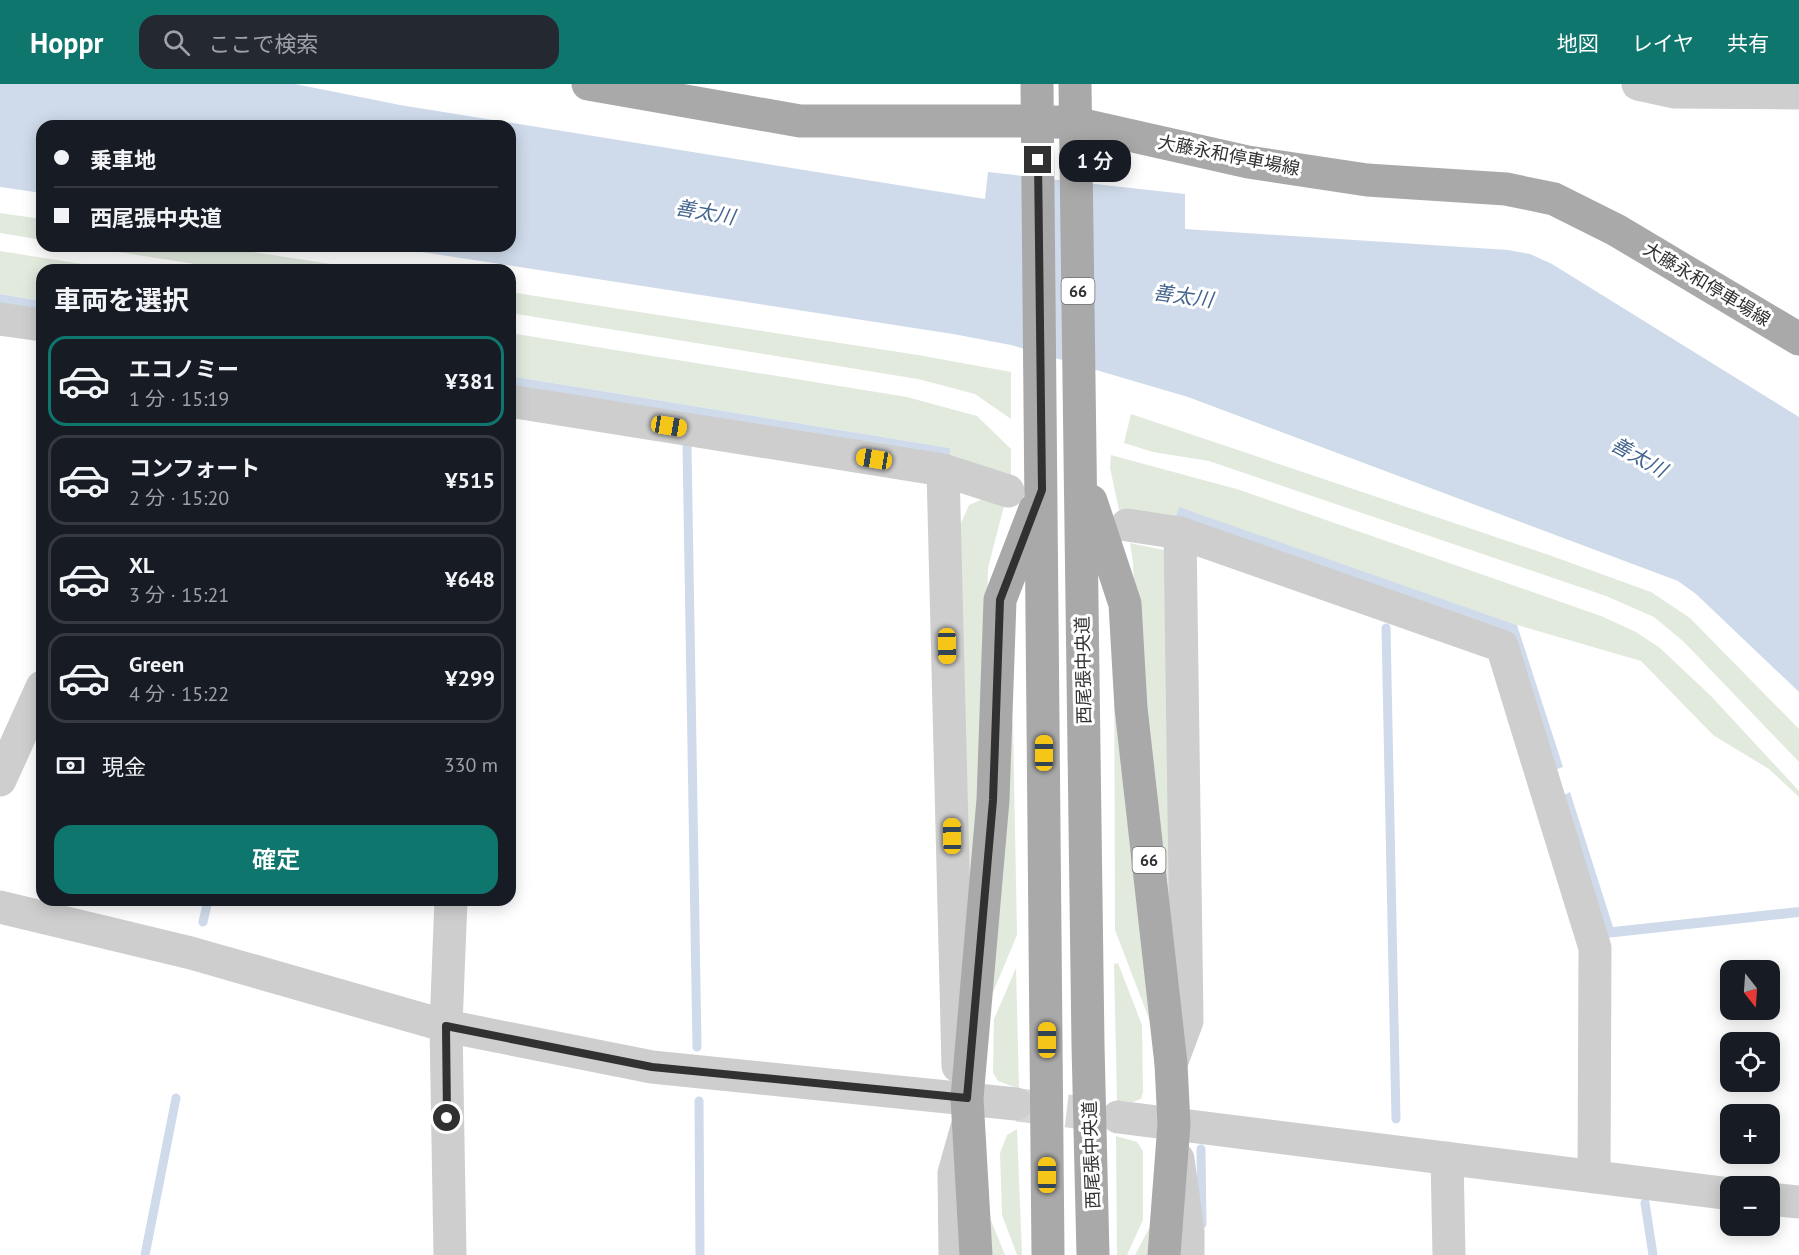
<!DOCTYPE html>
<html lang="ja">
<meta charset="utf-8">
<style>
body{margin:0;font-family:"PT Sans","Noto Sans JP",sans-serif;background:#242831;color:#f1f3f6;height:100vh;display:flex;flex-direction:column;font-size:22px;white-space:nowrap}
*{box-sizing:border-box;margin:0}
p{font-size:20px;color:#9ea1a6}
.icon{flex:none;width:33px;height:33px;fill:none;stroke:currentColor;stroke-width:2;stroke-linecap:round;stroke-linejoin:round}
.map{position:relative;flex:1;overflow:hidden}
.details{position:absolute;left:36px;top:180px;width:480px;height:642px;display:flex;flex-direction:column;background:#171b24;border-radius:18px;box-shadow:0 3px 15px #0003}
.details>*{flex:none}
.guide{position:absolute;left:36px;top:36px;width:480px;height:132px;border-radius:18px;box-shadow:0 3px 15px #0003;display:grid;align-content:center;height:132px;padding:0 18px;background:#171b24}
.needle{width:39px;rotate:163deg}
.tools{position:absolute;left:1720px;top:876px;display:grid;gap:12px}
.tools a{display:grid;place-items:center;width:60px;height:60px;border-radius:12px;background:#171b24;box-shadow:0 3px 15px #0003;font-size:30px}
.end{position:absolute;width:27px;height:27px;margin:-14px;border:8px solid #313131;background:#fff;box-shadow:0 0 0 3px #fff}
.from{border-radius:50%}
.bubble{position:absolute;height:42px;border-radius:18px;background:#171b24;box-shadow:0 3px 15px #0003;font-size:20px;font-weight:600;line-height:42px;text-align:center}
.car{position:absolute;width:18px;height:36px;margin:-18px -9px;border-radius:8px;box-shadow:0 0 4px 2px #0007;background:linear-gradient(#f5c518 24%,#345 0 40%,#f5c518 0 76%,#345 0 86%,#f5c518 0)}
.guide b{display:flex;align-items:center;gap:21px;height:57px;font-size:22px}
.guide b+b{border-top:2px solid #363941}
.guide i{width:15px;height:15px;background:#f1f3f6}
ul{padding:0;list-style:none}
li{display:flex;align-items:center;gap:18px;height:90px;margin:0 12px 9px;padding:0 6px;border:3px solid #363941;border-radius:18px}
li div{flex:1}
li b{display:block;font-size:22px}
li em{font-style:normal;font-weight:600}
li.active{border-color:#0f766e}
li>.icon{width:54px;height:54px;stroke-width:1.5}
h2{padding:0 18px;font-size:27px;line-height:72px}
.pay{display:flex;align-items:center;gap:15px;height:66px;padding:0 18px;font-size:22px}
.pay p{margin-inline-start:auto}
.primary-button{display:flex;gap:12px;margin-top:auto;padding:12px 18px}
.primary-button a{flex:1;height:69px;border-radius:18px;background:#0f766e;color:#fff;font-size:24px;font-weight:600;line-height:69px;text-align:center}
header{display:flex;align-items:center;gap:36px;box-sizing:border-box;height:84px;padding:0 30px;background:#0f766e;color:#fff}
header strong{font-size:28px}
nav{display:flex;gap:33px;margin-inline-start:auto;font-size:21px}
.search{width:420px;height:54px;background:#242831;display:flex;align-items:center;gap:15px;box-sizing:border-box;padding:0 21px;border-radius:18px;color:#9ea1a6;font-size:22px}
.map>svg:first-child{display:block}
.green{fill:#e2eade}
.water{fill:#cfdbeb}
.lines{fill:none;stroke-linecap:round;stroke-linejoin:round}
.stream{stroke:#cfdbeb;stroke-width:9}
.minor-tunnel{stroke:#d6d6d6;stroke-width:33;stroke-dasharray:33 16;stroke-linecap:butt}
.minor{stroke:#cecece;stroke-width:33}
.major{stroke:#a9a9a9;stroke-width:33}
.route{stroke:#313131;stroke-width:8}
.labels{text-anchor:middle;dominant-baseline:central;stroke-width:6;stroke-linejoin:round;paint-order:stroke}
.shield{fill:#fff;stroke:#6f6f6f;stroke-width:1.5}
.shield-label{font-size:16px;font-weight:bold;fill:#313131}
.street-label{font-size:18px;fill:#313131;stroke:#fff}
.water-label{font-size:20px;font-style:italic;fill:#43648f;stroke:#fff}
</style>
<header>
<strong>Hoppr</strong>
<div class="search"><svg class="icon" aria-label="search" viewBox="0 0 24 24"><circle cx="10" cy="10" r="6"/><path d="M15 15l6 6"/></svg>ここで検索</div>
<nav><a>地図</a><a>レイヤ</a><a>共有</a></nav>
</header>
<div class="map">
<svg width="1799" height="1171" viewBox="0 0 1799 1171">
<rect width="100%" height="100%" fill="#fff"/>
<path class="green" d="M0,129L42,135V156L0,149Z
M80,162H214L370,186H233Z
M0,167L120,186H42V217L0,210Z
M510,208L918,271L1011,288V335L975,310L918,295L510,229Z
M510,249L907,313L977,332L1011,365V398L950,374V364L510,292Z
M1131,330L1549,471L1651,508L1690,534L1799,645V678L1684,558L1654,533L1606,512L1209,377L1153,368L1124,359Z
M1111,371L1240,406L1601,532L1636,548L1660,564L1711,612L1799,707V713L1769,685L1713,651L1641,577L1517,541L1179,424L1175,435L1119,426L1110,384Z
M985,414L1004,422L988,484L983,703L968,845L954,455L969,421Z
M1130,459L1164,466L1171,475V850L1139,621L1133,479Z
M1114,525L1151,940L1115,846Z
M1008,637H1013L1017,851L984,930Z
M1118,879L1142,941L1143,1008L1141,1015L1133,1018L1117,1017L1114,880Z
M1016,884L1019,1005L998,997L993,989L994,935Z
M1017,1045L1022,1171H1017L1002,1131L1000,1069L1007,1051Z
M1116,1052L1137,1058L1143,1067V1136L1127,1171H1117Z
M988,1129L1005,1171H989Z
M1155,1133L1153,1171H1135Z"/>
<path class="water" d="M0,0H295L400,21L985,115L988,88L1185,110V145L1508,166L1530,170L1552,180L1799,333V608L1696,510L1678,497L1188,313L1011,261L953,250L383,162H510V42H42V109L0,103Z
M0,210L42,217V232L0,226Z
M510,292L950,364V374L510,304Z
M1179,423L1517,541L1563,683L1551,687L1509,549L1175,435Z
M1570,708L1613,843L1799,823V833L1606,854L1560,713Z"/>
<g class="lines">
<path class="stream" d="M687,362L697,963
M1386,544L1396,1035
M203,838L208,816
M699,1017L700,1171
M1201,1065L1202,1140
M1645,1119L1653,1171
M145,1171L176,1014"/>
<path class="minor-tunnel" d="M1018,1021L1118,1033"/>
<path class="minor" d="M1638,0L1675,8L1799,9
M0,235L42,241
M510,317L943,386L958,982
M943,386L1008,407
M1127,441L1180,449L1502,562L1595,864L1594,1093
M0,696L42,603
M0,823L191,869L446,942L652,983L1016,1020
M1171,980L1187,937L1180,449
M1118,1033L1731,1110
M1447,1074L1449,1171
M1178,1075L1188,1148V1171
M1770,1115L1799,1118
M450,1171L446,942L451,816
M955,1171L954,1089L967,1043"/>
<path class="major" d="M588,0L800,37H1037L1075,39L1248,78L1367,96L1506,105L1554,115L1616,146L1799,255
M1037,0L1048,1171
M1075,0L1088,961L1093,1171
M1091,417L1125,520L1131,624L1171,980L1174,1040L1164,1171
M976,1171L967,1014L993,716L1000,516L1035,425"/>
</g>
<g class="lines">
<path class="route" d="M447,1034L446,942L652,983L967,1014L993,716L1000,516L1042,406L1038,76"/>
</g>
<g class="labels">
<g class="shield">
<rect x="1061.5" y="194" width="33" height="26" rx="4.5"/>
<rect x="1132.5" y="763" width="33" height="26" rx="4.5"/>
</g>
<g class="shield-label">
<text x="1078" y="207">66</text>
<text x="1149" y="776">66</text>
</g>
<g class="street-label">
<text transform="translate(1229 71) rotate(11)">大藤永和停車場線</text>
<text transform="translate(1707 200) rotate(31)">大藤永和停車場線</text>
<text transform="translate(1083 586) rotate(-91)">西尾張中央道</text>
<text transform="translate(1091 1071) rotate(-92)">西尾張中央道</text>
</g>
<g class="water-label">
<text transform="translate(705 128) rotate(10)">善太川</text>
<text transform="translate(1183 212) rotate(8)">善太川</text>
<text transform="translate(1639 373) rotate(29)">善太川</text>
</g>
</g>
</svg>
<div class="tools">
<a><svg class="needle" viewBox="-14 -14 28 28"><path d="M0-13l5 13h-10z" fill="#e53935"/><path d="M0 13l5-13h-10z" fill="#9ea1a6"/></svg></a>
<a><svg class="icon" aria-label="locate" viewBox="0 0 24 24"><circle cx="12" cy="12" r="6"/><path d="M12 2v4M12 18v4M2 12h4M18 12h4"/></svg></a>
<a>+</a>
<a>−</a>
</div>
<i class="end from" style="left:447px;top:1034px"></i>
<i class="end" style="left:1038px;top:76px"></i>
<div class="bubble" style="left:1059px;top:56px;width:72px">1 分</div>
<i class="car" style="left:669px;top:342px;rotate:99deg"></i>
<i class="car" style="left:874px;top:375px;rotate:279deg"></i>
<i class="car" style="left:947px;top:562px;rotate:179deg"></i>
<i class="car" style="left:1044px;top:669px;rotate:0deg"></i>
<i class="car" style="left:952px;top:752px;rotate:359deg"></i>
<i class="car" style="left:1047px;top:956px;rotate:0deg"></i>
<i class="car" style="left:1047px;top:1091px;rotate:0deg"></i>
<div class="guide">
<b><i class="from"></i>乗車地</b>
<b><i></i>西尾張中央道</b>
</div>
<section class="details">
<h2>車両を選択</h2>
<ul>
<li class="active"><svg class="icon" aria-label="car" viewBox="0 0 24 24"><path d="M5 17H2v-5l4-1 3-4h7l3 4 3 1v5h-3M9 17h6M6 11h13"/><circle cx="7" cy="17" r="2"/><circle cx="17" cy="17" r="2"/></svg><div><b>エコノミー</b><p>1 分 · 15:19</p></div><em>¥381</em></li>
<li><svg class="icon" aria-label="car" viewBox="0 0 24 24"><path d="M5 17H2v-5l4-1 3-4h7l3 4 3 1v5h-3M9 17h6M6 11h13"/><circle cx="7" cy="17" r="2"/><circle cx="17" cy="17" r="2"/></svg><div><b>コンフォート</b><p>2 分 · 15:20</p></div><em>¥515</em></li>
<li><svg class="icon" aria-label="car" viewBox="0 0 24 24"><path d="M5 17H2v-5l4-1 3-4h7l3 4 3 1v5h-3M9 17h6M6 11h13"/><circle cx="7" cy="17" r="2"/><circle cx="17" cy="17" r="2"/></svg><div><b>XL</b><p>3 分 · 15:21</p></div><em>¥648</em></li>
<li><svg class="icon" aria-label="car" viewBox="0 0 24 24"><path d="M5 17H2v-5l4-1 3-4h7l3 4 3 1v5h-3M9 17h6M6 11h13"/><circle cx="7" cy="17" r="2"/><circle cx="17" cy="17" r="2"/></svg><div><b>Green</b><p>4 分 · 15:22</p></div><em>¥299</em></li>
</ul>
<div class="pay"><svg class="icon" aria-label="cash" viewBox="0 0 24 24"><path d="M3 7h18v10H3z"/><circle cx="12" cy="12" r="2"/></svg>現金<p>330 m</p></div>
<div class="primary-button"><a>確定</a></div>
</section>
</div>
